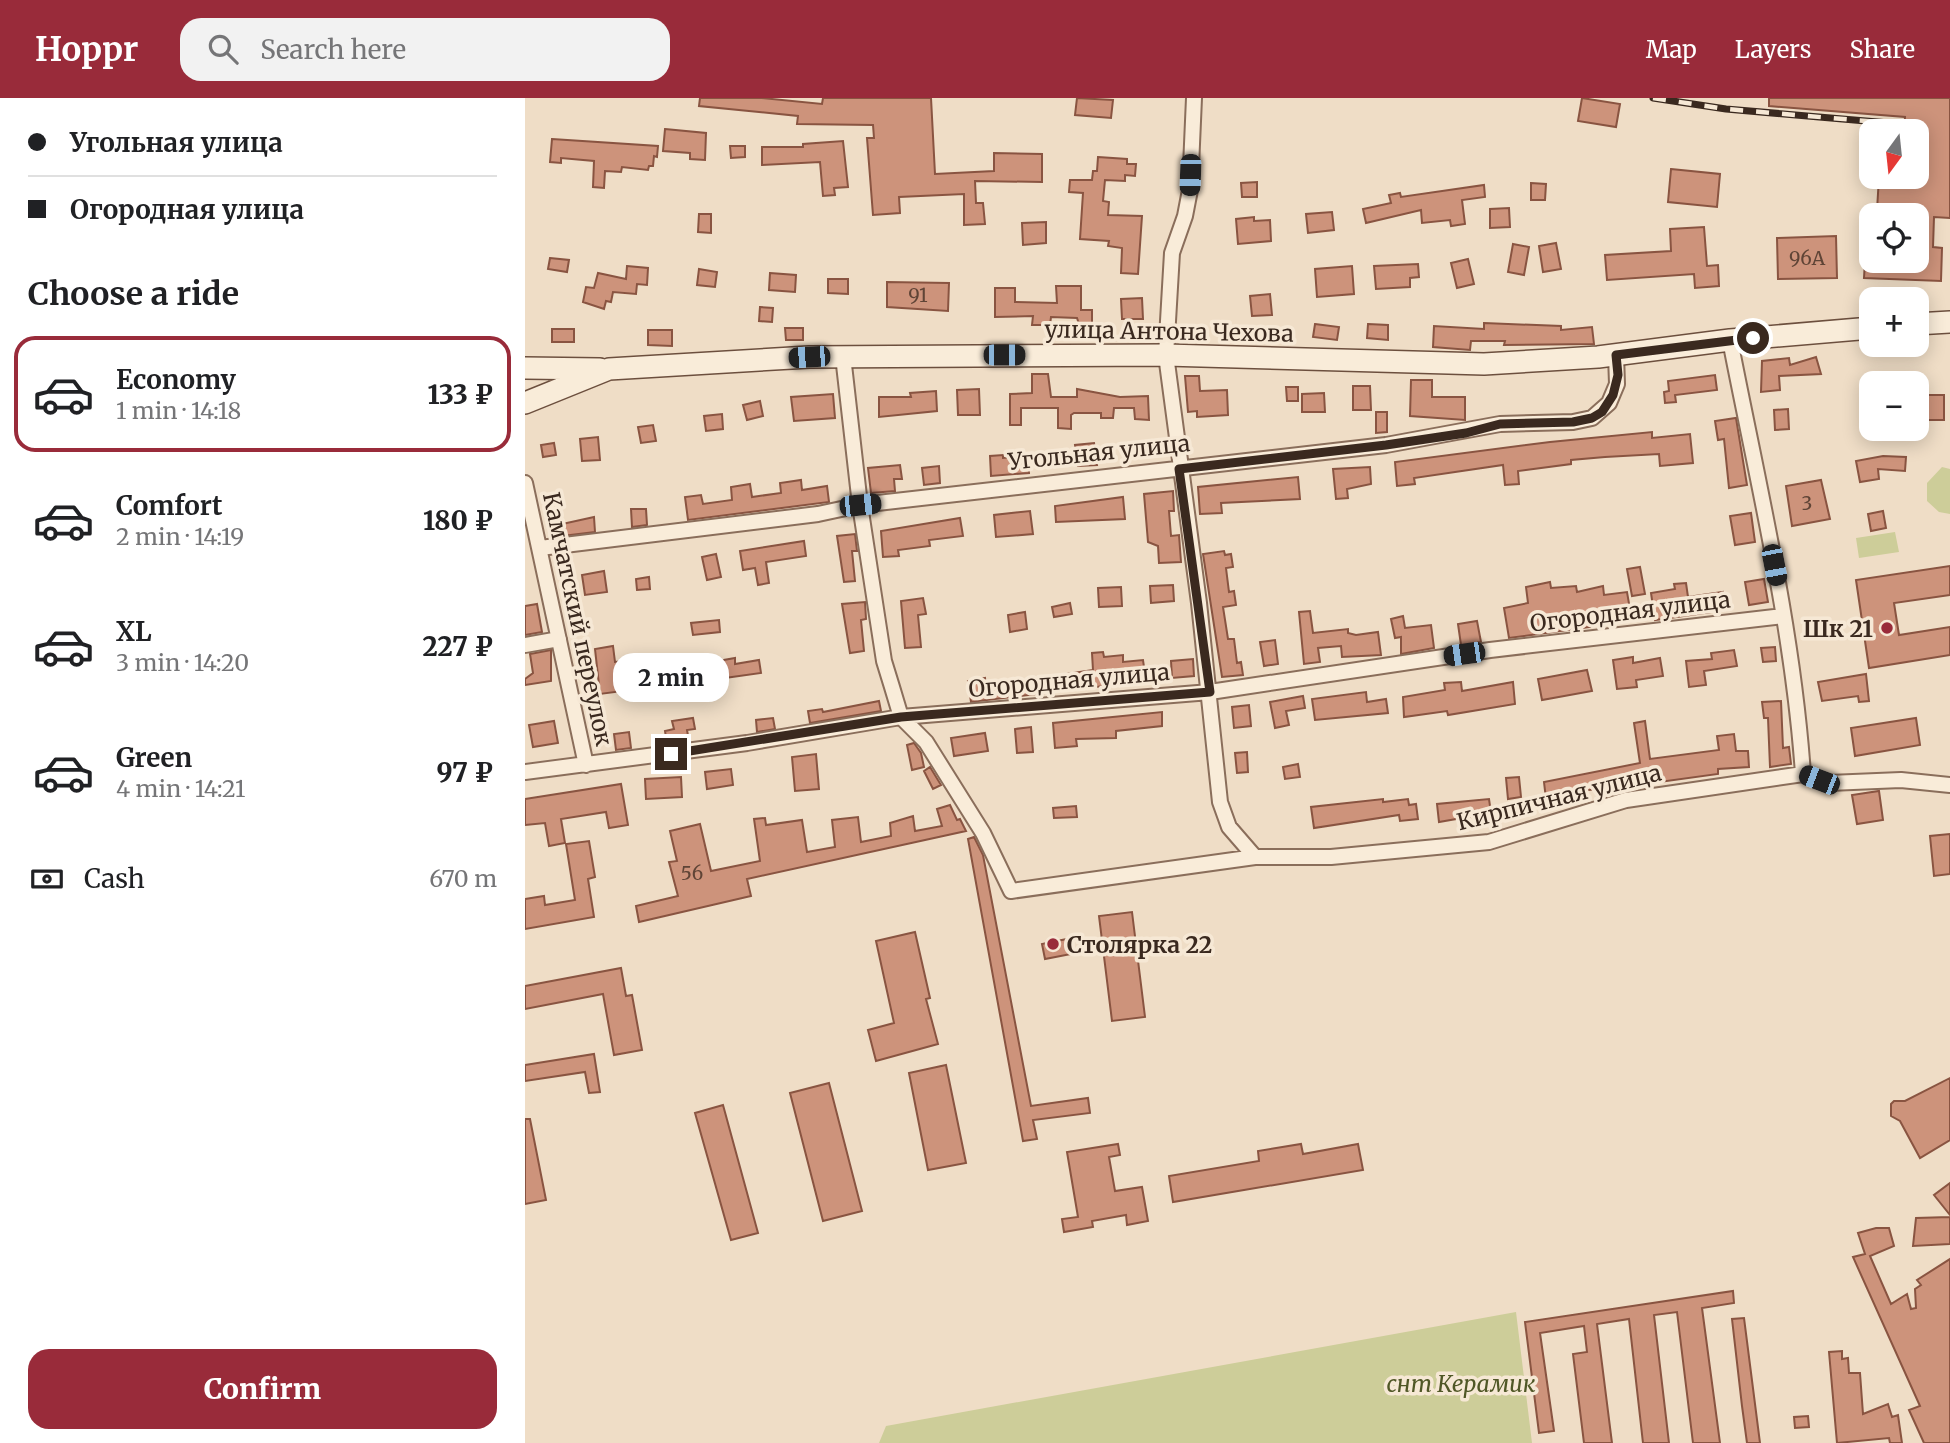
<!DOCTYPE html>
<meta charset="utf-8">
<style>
body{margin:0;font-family:Merriweather,serif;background:#f2f2f2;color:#202124;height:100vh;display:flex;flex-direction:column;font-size:26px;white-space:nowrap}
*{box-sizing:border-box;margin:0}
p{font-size:23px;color:#757577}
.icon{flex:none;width:38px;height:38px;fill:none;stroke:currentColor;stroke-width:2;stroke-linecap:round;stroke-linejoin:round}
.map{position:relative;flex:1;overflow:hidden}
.sheet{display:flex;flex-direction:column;background:#fff;width:525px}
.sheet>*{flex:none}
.guide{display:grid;align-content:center;height:154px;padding:0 28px;background:#fff}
.needle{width:46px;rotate:195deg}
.controls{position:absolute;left:1334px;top:21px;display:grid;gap:14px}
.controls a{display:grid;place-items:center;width:70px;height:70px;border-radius:14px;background:#fff;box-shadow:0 4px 18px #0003;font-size:35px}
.end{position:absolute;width:32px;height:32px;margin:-16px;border:9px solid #3a291f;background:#fff;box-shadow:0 0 0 4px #fff}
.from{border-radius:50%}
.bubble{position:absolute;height:49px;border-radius:21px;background:#fff;box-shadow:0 4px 18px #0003;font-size:23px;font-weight:800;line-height:49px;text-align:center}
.car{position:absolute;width:21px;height:42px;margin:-21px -10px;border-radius:9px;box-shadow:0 0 5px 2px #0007;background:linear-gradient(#222 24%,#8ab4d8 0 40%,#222 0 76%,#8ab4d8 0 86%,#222 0)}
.guide b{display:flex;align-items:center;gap:24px;height:66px;font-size:26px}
.guide b+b{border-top:2px solid #e0e0e0}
.guide i{width:18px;height:18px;background:#202124}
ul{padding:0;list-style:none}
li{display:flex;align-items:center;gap:21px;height:116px;margin:0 14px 10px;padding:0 14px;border:4px solid transparent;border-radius:21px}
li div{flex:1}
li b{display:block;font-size:26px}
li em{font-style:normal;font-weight:800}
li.on{border-color:#992b3a}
li>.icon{width:63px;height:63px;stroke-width:1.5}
h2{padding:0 28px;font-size:32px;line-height:84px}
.pay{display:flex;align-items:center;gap:18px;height:77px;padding:0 28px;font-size:26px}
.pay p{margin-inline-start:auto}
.primary-button{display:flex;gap:14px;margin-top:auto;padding:14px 28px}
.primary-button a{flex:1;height:80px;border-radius:21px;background:#992b3a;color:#fff;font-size:28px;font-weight:800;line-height:80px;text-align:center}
header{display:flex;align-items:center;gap:42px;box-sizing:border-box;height:98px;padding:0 35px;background:#992b3a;color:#fff}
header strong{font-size:33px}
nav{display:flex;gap:38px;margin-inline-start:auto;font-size:24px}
.search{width:490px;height:63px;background:#f2f2f2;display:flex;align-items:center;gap:18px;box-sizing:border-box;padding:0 24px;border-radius:21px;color:#757577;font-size:26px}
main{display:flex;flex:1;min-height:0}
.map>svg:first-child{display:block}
.green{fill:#cdcd99}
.building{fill:#cd937b;stroke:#895441;stroke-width:2}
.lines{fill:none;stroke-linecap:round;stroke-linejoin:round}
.street-casing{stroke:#8a6e5b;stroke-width:18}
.secondary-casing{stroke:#6c4f3e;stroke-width:24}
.street{stroke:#f9ecd9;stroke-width:14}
.secondary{stroke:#f9ecd9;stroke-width:21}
.rail-casing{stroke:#3a291f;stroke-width:7}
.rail{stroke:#f6e8d5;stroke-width:4.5;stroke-dasharray:13;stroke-linecap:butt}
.route{stroke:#3a291f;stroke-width:9}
.poi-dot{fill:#992b3a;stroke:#f6e8d5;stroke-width:2.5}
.labels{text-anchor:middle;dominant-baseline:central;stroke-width:7;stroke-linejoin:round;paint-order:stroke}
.number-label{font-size:19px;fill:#5f4436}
.street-label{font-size:23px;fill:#3a291f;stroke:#f6e8d5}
.poi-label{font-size:23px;font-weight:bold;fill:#3a291f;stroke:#f6e8d5;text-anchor:end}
.park-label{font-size:23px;font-style:italic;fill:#505726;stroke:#f6e8d5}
</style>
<header>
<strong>Hoppr</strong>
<div class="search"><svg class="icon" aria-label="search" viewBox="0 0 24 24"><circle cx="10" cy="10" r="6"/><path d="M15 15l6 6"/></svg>Search here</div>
<nav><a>Map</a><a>Layers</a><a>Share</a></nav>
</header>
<main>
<section class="sheet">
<div class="guide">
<b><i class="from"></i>Угольная улица</b>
<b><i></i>Огородная улица</b>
</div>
<h2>Choose a ride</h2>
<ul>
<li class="on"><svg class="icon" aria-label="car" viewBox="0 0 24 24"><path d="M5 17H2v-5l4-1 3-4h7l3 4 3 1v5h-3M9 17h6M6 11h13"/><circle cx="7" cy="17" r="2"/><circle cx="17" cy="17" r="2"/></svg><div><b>Economy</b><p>1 min · 14:18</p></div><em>133 ₽</em></li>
<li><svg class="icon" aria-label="car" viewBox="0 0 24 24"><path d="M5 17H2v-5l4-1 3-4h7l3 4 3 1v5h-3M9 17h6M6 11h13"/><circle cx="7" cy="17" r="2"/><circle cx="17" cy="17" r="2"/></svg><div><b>Comfort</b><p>2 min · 14:19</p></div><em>180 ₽</em></li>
<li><svg class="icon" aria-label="car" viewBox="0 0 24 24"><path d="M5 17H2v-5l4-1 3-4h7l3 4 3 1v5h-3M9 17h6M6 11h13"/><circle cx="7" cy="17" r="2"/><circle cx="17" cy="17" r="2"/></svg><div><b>XL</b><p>3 min · 14:20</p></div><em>227 ₽</em></li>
<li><svg class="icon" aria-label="car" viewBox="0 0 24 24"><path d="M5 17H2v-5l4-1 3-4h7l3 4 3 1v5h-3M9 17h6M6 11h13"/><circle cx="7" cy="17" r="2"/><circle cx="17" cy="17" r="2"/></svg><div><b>Green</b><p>4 min · 14:21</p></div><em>97 ₽</em></li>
</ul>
<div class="pay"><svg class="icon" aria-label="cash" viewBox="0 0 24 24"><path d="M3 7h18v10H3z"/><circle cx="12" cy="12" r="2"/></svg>Cash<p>670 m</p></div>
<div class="primary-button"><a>Confirm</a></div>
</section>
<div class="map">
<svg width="1425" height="1345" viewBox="0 0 1425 1345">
<rect width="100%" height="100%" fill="#efddc6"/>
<path class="green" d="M1417,369L1425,371V416L1414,414L1402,403V385Z
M1370,434L1374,454L1334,460L1331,440Z
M991,1214L1007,1345H354L361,1328Z"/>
<path class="building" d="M175,0H237L297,6L298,0H406L410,76L469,73V55L517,56V84L450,83L451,105H458L460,126L439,127V96L374,99L375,115L348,117L342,40H349L348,27L272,26L273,18L174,8Z
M552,0L588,2L586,20L550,17Z
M1057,0L1095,6L1091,29L1053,23Z
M1244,0H1425V120L1409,119L1408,149L1417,150L1416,183L1339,180L1340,163H1391V117H1386V114L1352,112L1354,79H1391V33H1379L1380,19L1244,8Z
M140,31L181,35L180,62L165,61V55L138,53Z
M27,41L133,48L132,59L129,58L128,68H124L123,72L97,69L96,74L80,73L79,90L68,89L69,63L36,60V65L25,64Z
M318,43L323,89L309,90L310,97L298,98L295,64L237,67V49H278V46Z
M205,48H220V59L206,60Z
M573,59L602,61V66H611L610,78L600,77V83L580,82L578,103L584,104L583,117L617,118L613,176L596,175L597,150L583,148L584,143L555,141L558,95L544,94L545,82H567L568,73H572Z
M1146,71L1195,76L1192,109L1143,104Z
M732,84V99H717L716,85Z
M1006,85L1021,86L1020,102H1006Z
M959,87L960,99L937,102L940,126L926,128L925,122L897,125L896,112L841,125L838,111L866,105L864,97L875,95L876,99Z
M984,110L985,129L965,130V111Z
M807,114L809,132L783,135L781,116Z
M174,116H186V135L173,134Z
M729,119V123L745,122L746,143L713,146L711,121Z
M521,124V145L498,147L497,125Z
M1179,129L1182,168L1193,167L1194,188L1170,190L1169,176L1082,182L1080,157L1146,153L1145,131Z
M1311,138L1312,180L1253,181L1252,140Z
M1031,145L1036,171L1018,174L1014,148Z
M988,146L1004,149L999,177L983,174Z
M25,160L44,162L42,174L23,171Z
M943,161L949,186L932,190L926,165Z
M893,166L894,179L885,180V189L851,191L849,168Z
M102,168L123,170L122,187L112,186L111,196L88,194L86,204L81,203L79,211L58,204L61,189L69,190L73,175L101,181Z
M827,168L829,196L792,199L790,171Z
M174,171L192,174L190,189L172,187Z
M245,175L271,177L270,194L244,192Z
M303,181H323V196L303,195Z
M362,184L424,185L423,213L362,209Z
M531,188H556V212H567V226H554L552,220L526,219L525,227H507L508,218L470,219V190H490V204L532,205Z
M745,196L747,217L727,218L725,198Z
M617,200L618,221H597L596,201Z
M235,209L248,210L247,224L234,223Z
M959,225L1036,228V232L1067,229L1069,246L979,247L980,243H946L945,252L908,249L909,228L959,231Z
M790,226L814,229L812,242L788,239Z
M843,226L863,227V242L842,240Z
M260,230H278V242H261Z
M27,231H49V244H27Z
M123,232H147V248L123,247Z
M1291,259L1296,276L1254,278L1255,292L1236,294L1237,263L1264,260L1265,267Z
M507,276H523L526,299H552V291L595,299L623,298L624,322L610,321L609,310H589L588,320H576V315H549L546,317V331L533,330V310H496V327H485V296L507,295Z
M1190,277L1192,292L1150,297L1151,304L1140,305L1139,294L1144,293L1143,283Z
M660,278H674L675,293L702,292L703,317L672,319V313L663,314Z
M886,282H907V299H940V322L885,318Z
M828,288H845L846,312H828Z
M761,289H773V303H762Z
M454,291L455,317H433L432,292Z
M411,293L412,313L354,319V299H386L385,295Z
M799,295L800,314H777V296Z
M308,296L310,320L269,323L266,299Z
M1402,297H1419V322H1402Z
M235,303L238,318L222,322L218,307Z
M1263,311L1264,331L1250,332L1249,312Z
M851,314H862V334L851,335Z
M197,316L198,331L181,333L179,318Z
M1211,320L1222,387L1204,390L1199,341L1193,342L1190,323Z
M128,327L131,343L116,345L113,329Z
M1127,334V340L1165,336L1168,365L1135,368L1134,356L1080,359L1046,362V366L993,373L994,386L980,387L978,367L889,380L890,386L872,388L870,364L1025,344Z
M73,339L75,362L57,363L55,341Z
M29,345L31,357L18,359L16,347Z
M569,345L572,367L553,368L550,347Z
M478,357V360L503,358L504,375L466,378L465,358Z
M1358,358L1381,359L1380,373L1353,371L1354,381L1335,384L1331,363Z
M375,367L377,381H369L370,393L346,395L343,370Z
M414,368L415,385L399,387L397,370Z
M845,369L846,386L822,391L823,400L811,401L808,371Z
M773,379L775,401L696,405L697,415L675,416L673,389Z
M276,382L277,392L302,388L304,404L163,422L160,399L176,397L178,406L207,402L206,389L225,386L227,399L256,395L255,385Z
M1296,382L1305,421L1267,428L1261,388Z
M648,393L649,413H644L646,438L654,437L656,464L634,465L633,448L623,444L619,396Z
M598,399L600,421L531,424L530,408Z
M106,411H121L122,427L107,429Z
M505,413L508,436L471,439L469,417Z
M1358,413L1361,430L1346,433L1343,416Z
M1226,415L1230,444L1210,447L1205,418Z
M69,419L70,434L29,439L28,428Z
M435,420L438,438L404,442L405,448L373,452L374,458L358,459L356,433Z
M330,436L332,453H327L330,483L319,484L312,438Z
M279,443L281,458L241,464L244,485L233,487L230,470L218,472L215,453Z
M699,453L700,457L706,456L708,469L701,470L704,494L709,493L711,507L698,509L703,541H709L712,565L716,564L718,577L697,579L678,456Z
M191,456L196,479L182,482L177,459Z
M1425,468V497L1369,505L1374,537L1425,529V557L1344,570L1331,482Z
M1115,469L1120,496L1107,498L1102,471Z
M79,473L82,494L60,497L57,477Z
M124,479L125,491L112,492L111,481Z
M1239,481L1243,504L1224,507L1220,484Z
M1025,484L1026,490L1051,488L1052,494L1078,488L1079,497L1102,494L1107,523L1090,525L1087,509L1063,513L1065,529L984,540L979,510L1003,505L1001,489Z
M1161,485L1163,499L1198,494L1201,512L1130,522L1126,495L1150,491L1149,486Z
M648,487L649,503L626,505L625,488Z
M596,489L597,508L574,509L573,490Z
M398,500L401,516L393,517L396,549L380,550L376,503Z
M340,504L341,521L336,522L339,553L325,555L317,506Z
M545,505L547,516L529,519L527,509Z
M12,506L17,534L0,537V508Z
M785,513L788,535L823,531V535L831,537L853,534L856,557L817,559L816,548L793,550L795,564L779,566L774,514Z
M500,514L502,531L485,534L483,517Z
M878,518L880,530L906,527L909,550L876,556V539L870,540L866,521Z
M194,522L195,534L168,537L166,525Z
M952,523L956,544L936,547L933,526Z
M750,542L753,566L739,568L735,544Z
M88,548L90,564L118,561L120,578L96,581L98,593L75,596L70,551Z
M1250,549L1251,563L1238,564L1236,550Z
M26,552V583L0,587V581L8,575L5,556Z
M1209,552L1212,568L1179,573L1181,587L1164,589L1161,563L1187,561L1186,555Z
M578,554L579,559L598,557V564L618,562L621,583L446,604L443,583L460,580L461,588L568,572L567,555Z
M1108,559V565L1135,560L1138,578L1111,582L1112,589L1092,591L1088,562Z
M210,560V566L234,562L236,575L171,584L170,567Z
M668,561L669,578L647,580L646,563Z
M1062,572L1067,593L1017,602L1013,581Z
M1341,576L1344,603L1334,604L1333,598L1297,603L1293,584Z
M936,584L937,593L988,584L990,606L923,617L922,613L879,619L878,599L920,592L919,585Z
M841,594L842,604L861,601L863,615L790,622L787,601Z
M778,598L780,610L761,613L764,627L750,630L745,604Z
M354,603L356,613L285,625L283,613L297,611L298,614Z
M1256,603L1258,650L1264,649L1266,666L1245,669L1243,620H1239L1237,604Z
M724,607L726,628L709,630L707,609Z
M637,614V628L591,633V640L551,641L552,648L530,650L528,625Z
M168,620L170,631L162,632L164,643L142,646L140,633L149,631L147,623Z
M248,620L250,631L232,634L231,622Z
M1391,620L1395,647L1330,658L1326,630Z
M29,623L33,645L8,649L4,627Z
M1120,623L1125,661L1194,652L1192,638L1209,636L1211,653H1223L1224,669L1193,671V676L1098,689L1040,694V698L1021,701L1019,684L1115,665L1109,625Z
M506,629L508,654L492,655L490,631Z
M104,634L106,650L91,652L89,636Z
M460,635L463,653L429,658L426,640Z
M389,645L396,655L399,669L387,672L382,647Z
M722,654L723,674L712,675L710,655Z
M291,656L294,691L270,693L267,659Z
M773,666L775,679L760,681L758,669Z
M405,669L416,687L408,691L399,673Z
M206,671L208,687L182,691L180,674Z
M156,679L157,699L121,701L120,681Z
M994,679L996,699L983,701L981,680Z
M96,686L103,727L84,730L81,714L36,721L40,745L24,748L20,725L0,727V701Z
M1354,693L1358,722L1332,726L1327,697Z
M858,701V704L883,701L884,707L891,706L893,721L875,723L874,717L789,730L786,709Z
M964,701L966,715L914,724L912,706Z
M425,707L432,722L435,721L441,733L222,781L226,798L114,824L111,808L153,798L144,764L152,763L145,733L175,726L186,773L235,763L229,721L240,720L241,727L277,722L282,754L310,749L307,722L333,719L336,744L366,738L365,725L388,718L390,733L417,728L412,711Z
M551,708L552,719L529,720L528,710Z
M1425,736V776L1409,778L1405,738Z
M449,739L458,757L506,1008L563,1000L565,1015L508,1022L512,1041L498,1043L443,741Z
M64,743L70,779L63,781L69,819L0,831V801L19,798L20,807L50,802L41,746Z
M607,814L620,919L587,923L574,818Z
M390,834L405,900L401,901L413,946L351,963L343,932L369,925L351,843Z
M542,841L546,856L520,861L517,846Z
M96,870L101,898L107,897L117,952L89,957L78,896L0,911V888Z
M69,956L75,994L64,995L60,974L0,983V967Z
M421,967L441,1065L403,1072L384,975Z
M1425,980V1042L1395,1060L1375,1023L1366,1018V1006L1369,1003H1380Z
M304,985L337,1113L298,1123L265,995Z
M198,1007L233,1135L206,1142L170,1015Z
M0,1021H5L21,1102L0,1106Z
M593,1046L595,1057L584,1059L590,1093L617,1089L623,1123L602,1127L601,1117L567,1123L568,1129L539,1134L537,1121L553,1119L542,1054Z
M776,1046L778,1056L833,1046L838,1072L648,1104L644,1078L734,1063L733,1053Z
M1425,1085V1117L1409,1097Z
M1425,1119V1146L1388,1148L1391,1120Z
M1351,1130H1364L1369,1148L1345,1158L1366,1206L1382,1196L1386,1211L1391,1210L1390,1191L1396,1187L1392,1182L1425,1161V1345H1399L1384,1312L1395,1308L1328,1159L1340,1156L1333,1135Z
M1208,1193L1209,1205L1177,1210L1195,1345H1168L1152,1214L1129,1217L1144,1345H1118L1104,1221L1072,1226L1087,1345H1059L1048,1256L1062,1254L1059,1228L1015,1235L1029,1333L1014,1335L1000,1224Z
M1219,1220L1230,1306L1235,1345H1222L1217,1308L1207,1221Z
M1317,1253V1261L1323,1260L1324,1275H1335L1338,1316L1363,1306L1367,1319L1373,1317L1377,1345H1365L1364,1340L1312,1345L1304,1254Z
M1283,1318L1284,1329L1270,1330L1269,1319Z"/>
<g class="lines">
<defs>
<path id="street" d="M669,0L665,92L660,118L647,155L641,257L674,505L695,704L704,729L730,759
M1205,242C1233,386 1268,530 1278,676
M318,258L335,407L359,563L367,589L376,619L401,644L458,735L486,793L730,759H806L964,744L1101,702L1278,676L1304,685L1376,682L1425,687
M0,385L61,667
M15,450L293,416L335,407L861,347L975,326L1048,324L1067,320L1084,305L1092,286L1091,257
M0,547L34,541
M0,674L222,645L376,619L685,594L965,552L1258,518"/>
<path id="secondary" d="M1391,226L1425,224
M0,270L75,271
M0,305L84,271L284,259L641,257L959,266L1073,259L1205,242L1346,230"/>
</defs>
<use href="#street" class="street-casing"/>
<use href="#secondary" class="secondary-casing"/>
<use href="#street" class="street"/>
<use href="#secondary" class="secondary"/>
<defs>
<path id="rail" d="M1128,0L1201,11L1376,26"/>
</defs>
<use href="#rail" class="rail-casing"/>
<use href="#rail" class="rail"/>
</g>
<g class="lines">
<path class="route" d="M146,656L376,619L685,594L654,371L861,347L941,335L975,326L1048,324L1067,320L1077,314L1088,297L1093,277L1091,257L1228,240"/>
</g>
<g class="poi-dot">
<circle cx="1362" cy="530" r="7"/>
<circle cx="528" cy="846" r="7"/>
</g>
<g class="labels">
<g class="number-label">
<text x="1282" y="160">96А</text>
<text x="393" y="197">91</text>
<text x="1282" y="405">3</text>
<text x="167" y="775">56</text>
</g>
<g class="street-label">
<text transform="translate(644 233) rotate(1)">улица Антона Чехова</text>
<text transform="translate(574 354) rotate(-6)">Угольная улица</text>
<text transform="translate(1105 513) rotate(-7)">Огородная улица</text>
<text transform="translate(53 521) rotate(78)">Камчатский переулок</text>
<text transform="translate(544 582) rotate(-5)">Огородная улица</text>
<text transform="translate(1034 699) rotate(-14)">Кирпичная улица</text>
</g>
<g class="poi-label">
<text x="1348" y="530">Шк 21</text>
<text x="542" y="846" text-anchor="start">Столярка 22</text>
</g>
<g class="park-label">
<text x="936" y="1285">снт Керамик</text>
</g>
</g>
</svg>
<div class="controls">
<a><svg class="needle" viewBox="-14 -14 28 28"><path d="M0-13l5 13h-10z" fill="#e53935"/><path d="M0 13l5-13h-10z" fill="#757577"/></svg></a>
<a><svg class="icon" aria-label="locate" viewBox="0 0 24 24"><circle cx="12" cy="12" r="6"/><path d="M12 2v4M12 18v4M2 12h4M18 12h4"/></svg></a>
<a>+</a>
<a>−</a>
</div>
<i class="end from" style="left:1228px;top:240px"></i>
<i class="end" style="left:146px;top:656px"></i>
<div class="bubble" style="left:88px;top:555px;width:116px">2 min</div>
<i class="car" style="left:665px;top:77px;rotate:182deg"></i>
<i class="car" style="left:479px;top:257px;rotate:90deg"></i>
<i class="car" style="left:284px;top:259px;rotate:267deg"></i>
<i class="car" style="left:335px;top:407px;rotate:84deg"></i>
<i class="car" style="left:1249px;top:467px;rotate:169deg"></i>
<i class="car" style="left:939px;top:556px;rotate:262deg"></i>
<i class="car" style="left:1294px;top:682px;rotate:291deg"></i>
</div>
</main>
